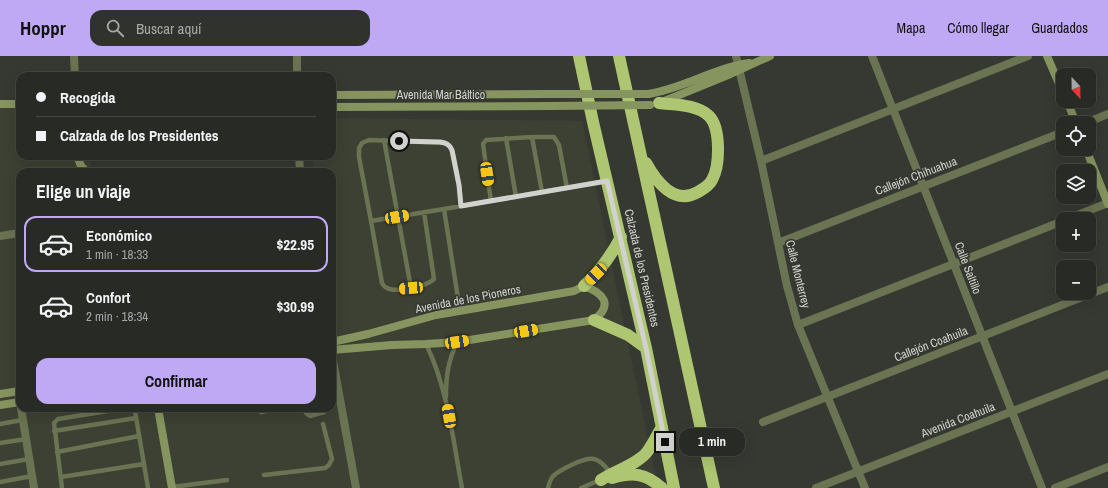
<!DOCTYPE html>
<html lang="es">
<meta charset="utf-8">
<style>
body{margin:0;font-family:"Archivo Narrow",sans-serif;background:#30332d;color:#f1f3f6;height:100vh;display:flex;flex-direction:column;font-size:15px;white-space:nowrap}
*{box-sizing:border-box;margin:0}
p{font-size:13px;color:#a5a7a7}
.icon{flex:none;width:22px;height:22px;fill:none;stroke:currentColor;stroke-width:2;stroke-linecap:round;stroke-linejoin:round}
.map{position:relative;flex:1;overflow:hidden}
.panel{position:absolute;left:16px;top:112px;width:320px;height:244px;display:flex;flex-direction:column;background:#282b25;border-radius:12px;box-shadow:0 4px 16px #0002,0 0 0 1px #444742}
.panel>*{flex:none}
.banner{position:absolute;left:16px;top:16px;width:320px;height:88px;border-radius:12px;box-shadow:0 4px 16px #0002,0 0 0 1px #444742;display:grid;align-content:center;height:88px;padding:0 20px;background:#282b25}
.needle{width:26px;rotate:158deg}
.tools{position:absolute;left:1056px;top:12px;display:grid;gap:8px}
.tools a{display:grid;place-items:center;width:40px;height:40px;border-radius:8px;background:#282b25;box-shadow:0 4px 16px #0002,0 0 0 1px #444742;font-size:20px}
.end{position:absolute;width:18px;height:18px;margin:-9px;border:5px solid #d1d2ce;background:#111;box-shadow:0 0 0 2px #111}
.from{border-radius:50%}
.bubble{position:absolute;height:28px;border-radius:12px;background:#282b25;box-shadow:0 4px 16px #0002,0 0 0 1px #444742;font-size:13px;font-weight:800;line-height:28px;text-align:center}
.car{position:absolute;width:12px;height:24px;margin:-12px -6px;border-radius:5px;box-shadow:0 0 3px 1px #0007;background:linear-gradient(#f5c518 24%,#345 0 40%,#f5c518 0 76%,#345 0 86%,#f5c518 0)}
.banner b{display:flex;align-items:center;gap:14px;height:38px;font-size:15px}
.banner b+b{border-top:1px solid #444742}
.banner i{width:10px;height:10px;background:#f1f3f6}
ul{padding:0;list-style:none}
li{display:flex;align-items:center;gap:12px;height:56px;margin:0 8px 6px;padding:0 12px;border:2px solid transparent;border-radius:12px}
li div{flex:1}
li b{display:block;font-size:15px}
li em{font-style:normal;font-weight:800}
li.current{border-color:#bfa9f4}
li>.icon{width:36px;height:36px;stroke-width:1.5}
h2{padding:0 20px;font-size:18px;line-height:48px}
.cta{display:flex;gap:8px;margin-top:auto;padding:8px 20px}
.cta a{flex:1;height:46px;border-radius:12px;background:#bfa9f4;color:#111;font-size:16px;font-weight:800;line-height:46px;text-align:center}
header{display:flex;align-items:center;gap:24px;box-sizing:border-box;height:56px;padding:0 20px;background:#bfa9f4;color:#111}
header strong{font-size:19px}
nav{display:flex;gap:22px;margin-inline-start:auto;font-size:14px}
.search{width:280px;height:36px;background:#30332d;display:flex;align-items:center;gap:10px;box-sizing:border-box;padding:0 14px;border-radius:12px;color:#a5a7a7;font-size:15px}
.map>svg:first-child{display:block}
.built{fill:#3d4133}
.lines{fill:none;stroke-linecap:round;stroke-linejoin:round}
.lane{stroke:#6a7452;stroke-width:4.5}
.street{stroke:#6a7452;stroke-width:8}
.secondary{stroke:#86955f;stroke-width:8}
.highway{stroke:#aec671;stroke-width:12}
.secondary-bridge{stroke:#86955f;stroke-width:8}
.route{stroke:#d1d2ce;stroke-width:5}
.labels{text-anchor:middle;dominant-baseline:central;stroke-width:3.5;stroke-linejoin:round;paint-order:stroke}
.street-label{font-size:12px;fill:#d1d2ce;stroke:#363931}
</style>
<header>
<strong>Hoppr</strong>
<div class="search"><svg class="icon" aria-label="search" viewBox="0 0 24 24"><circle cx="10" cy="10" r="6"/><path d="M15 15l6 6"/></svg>Buscar aquí</div>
<nav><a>Mapa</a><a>Cómo llegar</a><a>Guardados</a></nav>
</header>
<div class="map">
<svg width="1108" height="432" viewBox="0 0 1108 432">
<rect width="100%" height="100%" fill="#363931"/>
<path class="built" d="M0,52H20V100H87L94,116H20V352H332V116H314L313,100H332V62L582,65L658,432H0Z"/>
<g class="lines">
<path class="lane" d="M532,81L542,136
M506,82L516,141
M384,84L411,232
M491,145L483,88L486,84L532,81H554L559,89L567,132
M424,156L434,223C428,230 395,237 387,232C384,231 384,230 382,227L371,165L444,153
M371,165L359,101V92L362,87L369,84L446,87L449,89L452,95L459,129L461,150
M460,255L444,153L605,125
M426,288C448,333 453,384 462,432
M446,341C446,319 448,306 457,286
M332,343L339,341
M132,352L135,355L148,432
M305,352L306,357L310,360L324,356
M261,356L283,352
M0,368L22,364
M54,375L136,362
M0,387L26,383
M57,396L139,380
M0,408L29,403
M264,419L325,412L329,409L332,403L323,368
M61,421L144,408
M0,426L32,420
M172,431L227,424
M62,432L54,367L58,363L126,352
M548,432C549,428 550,424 553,420C560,414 584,401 594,403C601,404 606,412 611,417
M581,432L600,424"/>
<path class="street" d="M74,0L75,20
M736,0L761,105L787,230L798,269L865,432
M872,0L1042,432
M297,20V0
M1086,67L1108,58
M299,100L300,116
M761,105L1028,0
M1067,163L1108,147
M0,180L20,177
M778,187L1063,76
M798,269L1063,165
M332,299L356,432
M21,352L34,432
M763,366L1108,231
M816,432L1108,318
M1055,432L1108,411"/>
<path class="secondary" d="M1047,0L1063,37
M648,38C682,33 714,12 749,7
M332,39L545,38
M1067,45L1076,67
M662,46L728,19L770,0
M0,48H20
M332,51L550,50
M1086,93L1108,148
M77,100L81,110L87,116
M332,286L368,278L436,259L574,235L584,230C603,237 614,248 594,264L457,286L426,288L392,289L332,294
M0,338L20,335
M0,349L20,346
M158,352L172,432"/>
<path class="highway" d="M579,0L593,66L646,292L674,432
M619,0L714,432
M646,107C656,125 674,150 698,136C703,133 709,130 712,124C720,110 721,72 709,60C697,48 674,49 659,47
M584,230C600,215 611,200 621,181
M594,264L628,279L646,292
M612,422C633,416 645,417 662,432
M601,424C614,415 638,408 647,396C653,388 657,379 662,371"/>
<path class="secondary-bridge" d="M545,38H648
M550,50L650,49"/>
</g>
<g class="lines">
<path class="route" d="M399,85L440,86C446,87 449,88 452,94L459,129L461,150L607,125L646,292L665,386"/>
</g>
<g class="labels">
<g class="street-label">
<text x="441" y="39">Avenida Mar Báltico</text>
<text transform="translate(916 120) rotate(-21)">Callejón Chihuahua</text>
<text transform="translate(642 212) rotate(77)">Calzada de los Presidentes</text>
<text transform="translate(968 212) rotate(69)">Calle Saltillo</text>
<text transform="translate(798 218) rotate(76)">Calle Monterrey</text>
<text transform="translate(468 243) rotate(-11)">Avenida de los Pioneros</text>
<text transform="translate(931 288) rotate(-21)">Callejón Coahuila</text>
<text transform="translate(958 364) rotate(-21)">Avenida Coahuila</text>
</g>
</g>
</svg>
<div class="tools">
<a><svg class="needle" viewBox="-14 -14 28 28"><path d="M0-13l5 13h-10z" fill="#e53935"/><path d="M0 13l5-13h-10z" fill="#a5a7a7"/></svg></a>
<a><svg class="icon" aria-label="locate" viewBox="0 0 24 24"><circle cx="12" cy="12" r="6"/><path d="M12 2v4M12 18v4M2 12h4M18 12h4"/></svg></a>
<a><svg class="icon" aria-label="layers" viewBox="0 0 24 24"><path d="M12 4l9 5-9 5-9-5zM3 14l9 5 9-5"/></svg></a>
<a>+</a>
<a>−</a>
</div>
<i class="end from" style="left:399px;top:85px"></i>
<i class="end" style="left:665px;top:386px"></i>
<div class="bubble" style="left:679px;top:372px;width:66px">1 min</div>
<i class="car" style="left:487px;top:118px;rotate:172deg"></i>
<i class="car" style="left:397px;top:161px;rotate:80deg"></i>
<i class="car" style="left:596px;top:218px;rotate:225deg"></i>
<i class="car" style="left:411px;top:232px;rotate:265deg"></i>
<i class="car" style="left:526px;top:275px;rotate:80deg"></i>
<i class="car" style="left:457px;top:286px;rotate:81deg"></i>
<i class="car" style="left:449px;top:360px;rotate:350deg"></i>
<div class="banner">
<b><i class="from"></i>Recogida</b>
<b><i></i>Calzada de los Presidentes</b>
</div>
<section class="panel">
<h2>Elige un viaje</h2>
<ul>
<li class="current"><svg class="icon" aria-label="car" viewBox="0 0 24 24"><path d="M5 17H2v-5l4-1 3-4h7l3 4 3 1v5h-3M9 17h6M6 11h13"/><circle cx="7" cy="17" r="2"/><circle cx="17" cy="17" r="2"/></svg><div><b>Económico</b><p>1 min · 18:33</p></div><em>$22.95</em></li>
<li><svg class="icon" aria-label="car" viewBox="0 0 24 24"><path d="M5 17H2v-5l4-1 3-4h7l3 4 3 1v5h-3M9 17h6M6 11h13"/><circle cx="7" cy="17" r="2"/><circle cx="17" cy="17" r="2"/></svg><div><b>Confort</b><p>2 min · 18:34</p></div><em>$30.99</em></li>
</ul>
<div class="cta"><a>Confirmar</a></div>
</section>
</div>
